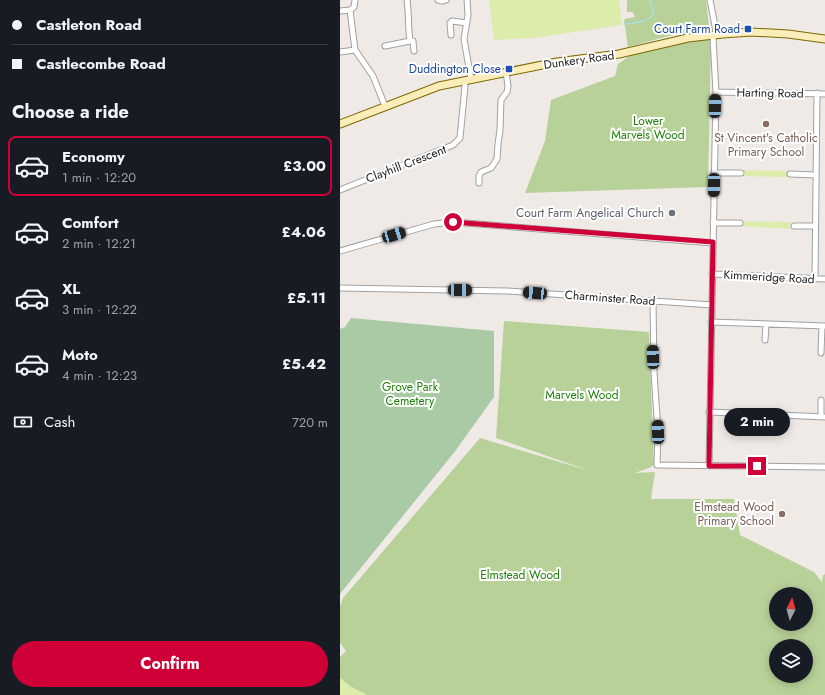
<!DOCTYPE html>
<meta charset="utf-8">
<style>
body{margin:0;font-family:Jost,sans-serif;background:#242831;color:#f1f3f6;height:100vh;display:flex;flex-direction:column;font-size:15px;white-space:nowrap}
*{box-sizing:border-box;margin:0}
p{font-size:13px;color:#9ea1a6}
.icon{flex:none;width:22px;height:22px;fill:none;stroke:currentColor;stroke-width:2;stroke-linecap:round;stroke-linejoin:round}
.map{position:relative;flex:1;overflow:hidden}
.details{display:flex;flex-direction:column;background:#171b24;width:340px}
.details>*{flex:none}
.top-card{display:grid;align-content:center;height:88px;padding:0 12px;background:#171b24}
.needle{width:26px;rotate:6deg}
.fabs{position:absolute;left:429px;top:587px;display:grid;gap:8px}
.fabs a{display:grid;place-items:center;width:44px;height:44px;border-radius:50%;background:#171b24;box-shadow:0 2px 10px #0003;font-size:20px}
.end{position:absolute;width:18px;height:18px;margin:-9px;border:5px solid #cf0037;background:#fff;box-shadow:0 0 0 2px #fff}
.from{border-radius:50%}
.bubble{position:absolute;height:28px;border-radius:14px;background:#171b24;box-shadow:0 2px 10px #0003;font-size:13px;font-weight:700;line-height:28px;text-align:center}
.car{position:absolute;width:12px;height:24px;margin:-12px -6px;border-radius:5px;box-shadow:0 0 3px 1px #0007;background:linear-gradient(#222 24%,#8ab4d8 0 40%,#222 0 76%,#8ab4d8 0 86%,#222 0)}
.top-card b{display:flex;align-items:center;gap:14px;height:38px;font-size:15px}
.top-card b+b{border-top:1px solid #363941}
.top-card i{width:10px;height:10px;background:#f1f3f6}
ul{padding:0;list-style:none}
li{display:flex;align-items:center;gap:12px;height:60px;margin:0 8px 6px;padding:0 4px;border:2px solid transparent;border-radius:8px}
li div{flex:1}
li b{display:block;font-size:15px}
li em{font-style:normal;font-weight:700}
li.on{border-color:#cf0037}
li>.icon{width:36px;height:36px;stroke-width:1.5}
h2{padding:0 12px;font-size:18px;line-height:48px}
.pay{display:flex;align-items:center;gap:10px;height:44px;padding:0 12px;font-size:15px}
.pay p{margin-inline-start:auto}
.primary-button{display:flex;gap:8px;margin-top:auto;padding:8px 12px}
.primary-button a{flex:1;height:46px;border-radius:24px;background:#cf0037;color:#fff;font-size:16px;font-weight:700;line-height:46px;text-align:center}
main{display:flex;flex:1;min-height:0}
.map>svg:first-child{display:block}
.grass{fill:#dcecab}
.forest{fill:#b8d199;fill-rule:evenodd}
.cemetery{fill:#aacaa6}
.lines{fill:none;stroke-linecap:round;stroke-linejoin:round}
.stream{stroke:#a5dfdd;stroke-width:1.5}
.street-casing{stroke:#a1a1a1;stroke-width:7}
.secondary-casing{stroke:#7b6802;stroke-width:9}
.street{stroke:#fff;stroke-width:5}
.secondary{stroke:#fbedb9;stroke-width:7}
.route{stroke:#cf0037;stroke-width:5}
.transit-dot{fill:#1a4fb4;stroke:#fff;stroke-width:1.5}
.education-dot{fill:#8d6e63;stroke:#fff;stroke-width:1.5}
.worship-dot{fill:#6b7280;stroke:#fff;stroke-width:1.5}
.labels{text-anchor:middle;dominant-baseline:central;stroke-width:4;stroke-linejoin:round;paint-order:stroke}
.transit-label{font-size:12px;fill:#164399;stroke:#fff;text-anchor:end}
.street-label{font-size:12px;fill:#202020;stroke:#fff}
.park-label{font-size:12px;fill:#1f8209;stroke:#fff}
.education-label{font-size:12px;fill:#785e54;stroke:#fff}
.worship-label{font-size:12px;fill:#5b616d;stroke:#fff;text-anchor:end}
</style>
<main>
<section class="details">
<div class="top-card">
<b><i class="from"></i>Castleton Road</b>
<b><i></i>Castlecombe Road</b>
</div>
<h2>Choose a ride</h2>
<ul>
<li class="on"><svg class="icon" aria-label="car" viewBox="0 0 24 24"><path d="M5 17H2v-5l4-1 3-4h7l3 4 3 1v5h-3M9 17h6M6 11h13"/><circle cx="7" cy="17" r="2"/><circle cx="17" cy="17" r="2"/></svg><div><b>Economy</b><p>1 min · 12:20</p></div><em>£3.00</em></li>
<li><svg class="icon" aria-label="car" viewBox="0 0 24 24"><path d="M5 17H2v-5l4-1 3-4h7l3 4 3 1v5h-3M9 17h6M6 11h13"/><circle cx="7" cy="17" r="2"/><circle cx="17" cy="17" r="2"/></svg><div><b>Comfort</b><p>2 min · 12:21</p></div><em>£4.06</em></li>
<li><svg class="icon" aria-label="car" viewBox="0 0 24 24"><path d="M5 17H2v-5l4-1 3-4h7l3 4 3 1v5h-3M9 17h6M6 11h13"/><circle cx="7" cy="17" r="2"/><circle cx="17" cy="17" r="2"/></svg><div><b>XL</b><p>3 min · 12:22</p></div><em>£5.11</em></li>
<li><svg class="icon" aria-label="car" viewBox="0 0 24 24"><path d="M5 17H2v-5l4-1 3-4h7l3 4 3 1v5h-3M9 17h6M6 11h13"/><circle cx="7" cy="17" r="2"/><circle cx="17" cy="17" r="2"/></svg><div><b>Moto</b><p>4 min · 12:23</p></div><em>£5.42</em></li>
</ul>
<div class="pay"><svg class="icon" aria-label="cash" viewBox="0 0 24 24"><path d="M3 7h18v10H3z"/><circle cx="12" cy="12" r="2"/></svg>Cash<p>720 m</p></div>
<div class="primary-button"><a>Confirm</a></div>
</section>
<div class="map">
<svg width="485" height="695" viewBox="0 0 485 695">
<rect width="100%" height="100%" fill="#f0eae6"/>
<path class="grass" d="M149,0H279L282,25L194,38L154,40Z
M401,170L450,171V177L401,176Z
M400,221L450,222L449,229L400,226Z
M0,678L10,686L27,695H0Z"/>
<path class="forest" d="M287,0H366L369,26L366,29L329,36L288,47L284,20C288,17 292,19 295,16L292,12H287Z
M367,38L371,39L368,187L185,193L205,141L211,100L275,76L278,64L288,57L291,52Z
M164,321L309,332L314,465L309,468L295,473L315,472L311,499H394L400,535L474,572L482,582L483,575L485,574V695H27L10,686L0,678V657L6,651L0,643V606L3,598L140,438L250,471L156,438ZM436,594H466V624H436ZM436,646H466V676H436Z"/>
<path class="cemetery" d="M11,318L154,331V397L116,450L0,594V329L5,327Z"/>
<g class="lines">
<path class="stream" d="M284,24C292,23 312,22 313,13C314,8 311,4 310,0"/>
<defs>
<path id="street" d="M98,0L102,1L106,0
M127,0L128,15L124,39L131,79
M10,10L14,7L15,0
M0,11L10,10L15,50L33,76L45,106
M111,35L110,23L112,21L127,23
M70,41H73L74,51
M45,46L70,41C68,27 69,14 67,0
M0,52L15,50
M376,92L485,94
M374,173H401
M450,174L476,175
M139,183V176L141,172L151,168L157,159L158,144L160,130L161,100L167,92L168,86L166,72
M0,190L113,145L120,138L125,86L124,81
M373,223H400
M454,226H475
M0,251L94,224L113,222L373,243
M372,274L485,279
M475,279L477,93
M0,288L167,291L372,305
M313,301L314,372L318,432L317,465L485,467
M371,322L485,326
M425,340L426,325
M481,353L482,326
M369,412L485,417
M481,417V400
M369,466L376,92L373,38L376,31L370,0"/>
<path id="secondary" d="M0,124L99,86L217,62L279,54L348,38L383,34L411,32L448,34L485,39"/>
</defs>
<use href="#street" class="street-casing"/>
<use href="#secondary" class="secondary-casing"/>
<use href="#street" class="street"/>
<use href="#secondary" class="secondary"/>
</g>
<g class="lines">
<path class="route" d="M113,222L373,242L369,466H417"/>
</g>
<g class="transit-dot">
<rect x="404" y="25" width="8" height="8" rx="2"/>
<rect x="165" y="65" width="8" height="8" rx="2"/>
</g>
<g class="education-dot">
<circle cx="426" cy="124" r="4"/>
<circle cx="442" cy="514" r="4"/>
</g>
<circle class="worship-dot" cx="332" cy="213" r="4"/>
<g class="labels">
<g class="transit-label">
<text x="400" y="29">Court Farm Road</text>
<text x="161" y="69">Duddington Close</text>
</g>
<g class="street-label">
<text transform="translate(239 60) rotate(-8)">Dunkery Road</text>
<text transform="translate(430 93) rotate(1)">Harting Road</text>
<text transform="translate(66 164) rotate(-21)">Clayhill Crescent</text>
<text transform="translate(429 277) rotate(3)">Kimmeridge Road</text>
<text transform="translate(270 298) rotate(4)">Charminster Road</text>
</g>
<g class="park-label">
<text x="308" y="121">Lower<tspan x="308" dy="14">Marvels Wood</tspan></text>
<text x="70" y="387">Grove Park<tspan x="70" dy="14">Cemetery</tspan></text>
<text x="242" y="395">Marvels Wood</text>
<text x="180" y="575">Elmstead Wood</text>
</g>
<g class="education-label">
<text x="426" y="138">St Vincent's Catholic<tspan x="426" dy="14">Primary School</tspan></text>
<text x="434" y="507" text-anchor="end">Elmstead Wood<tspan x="434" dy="14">Primary School</tspan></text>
</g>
<g class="worship-label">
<text x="324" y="213">Court Farm Angelical Church</text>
</g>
</g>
</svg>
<div class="fabs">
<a><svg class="needle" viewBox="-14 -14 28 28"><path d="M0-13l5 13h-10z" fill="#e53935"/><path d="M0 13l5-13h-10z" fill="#9ea1a6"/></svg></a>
<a><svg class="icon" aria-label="layers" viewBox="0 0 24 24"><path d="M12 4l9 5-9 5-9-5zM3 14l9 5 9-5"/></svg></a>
</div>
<i class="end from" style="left:113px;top:222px"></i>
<i class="end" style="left:417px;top:466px"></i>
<div class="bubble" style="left:384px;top:408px;width:66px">2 min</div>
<i class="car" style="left:375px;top:106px;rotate:1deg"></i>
<i class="car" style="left:374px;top:185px;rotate:181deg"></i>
<i class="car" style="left:54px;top:235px;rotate:74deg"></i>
<i class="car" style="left:120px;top:290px;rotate:91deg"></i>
<i class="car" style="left:195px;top:293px;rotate:274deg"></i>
<i class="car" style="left:313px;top:357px;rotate:358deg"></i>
<i class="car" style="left:318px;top:432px;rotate:358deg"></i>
</div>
</main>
